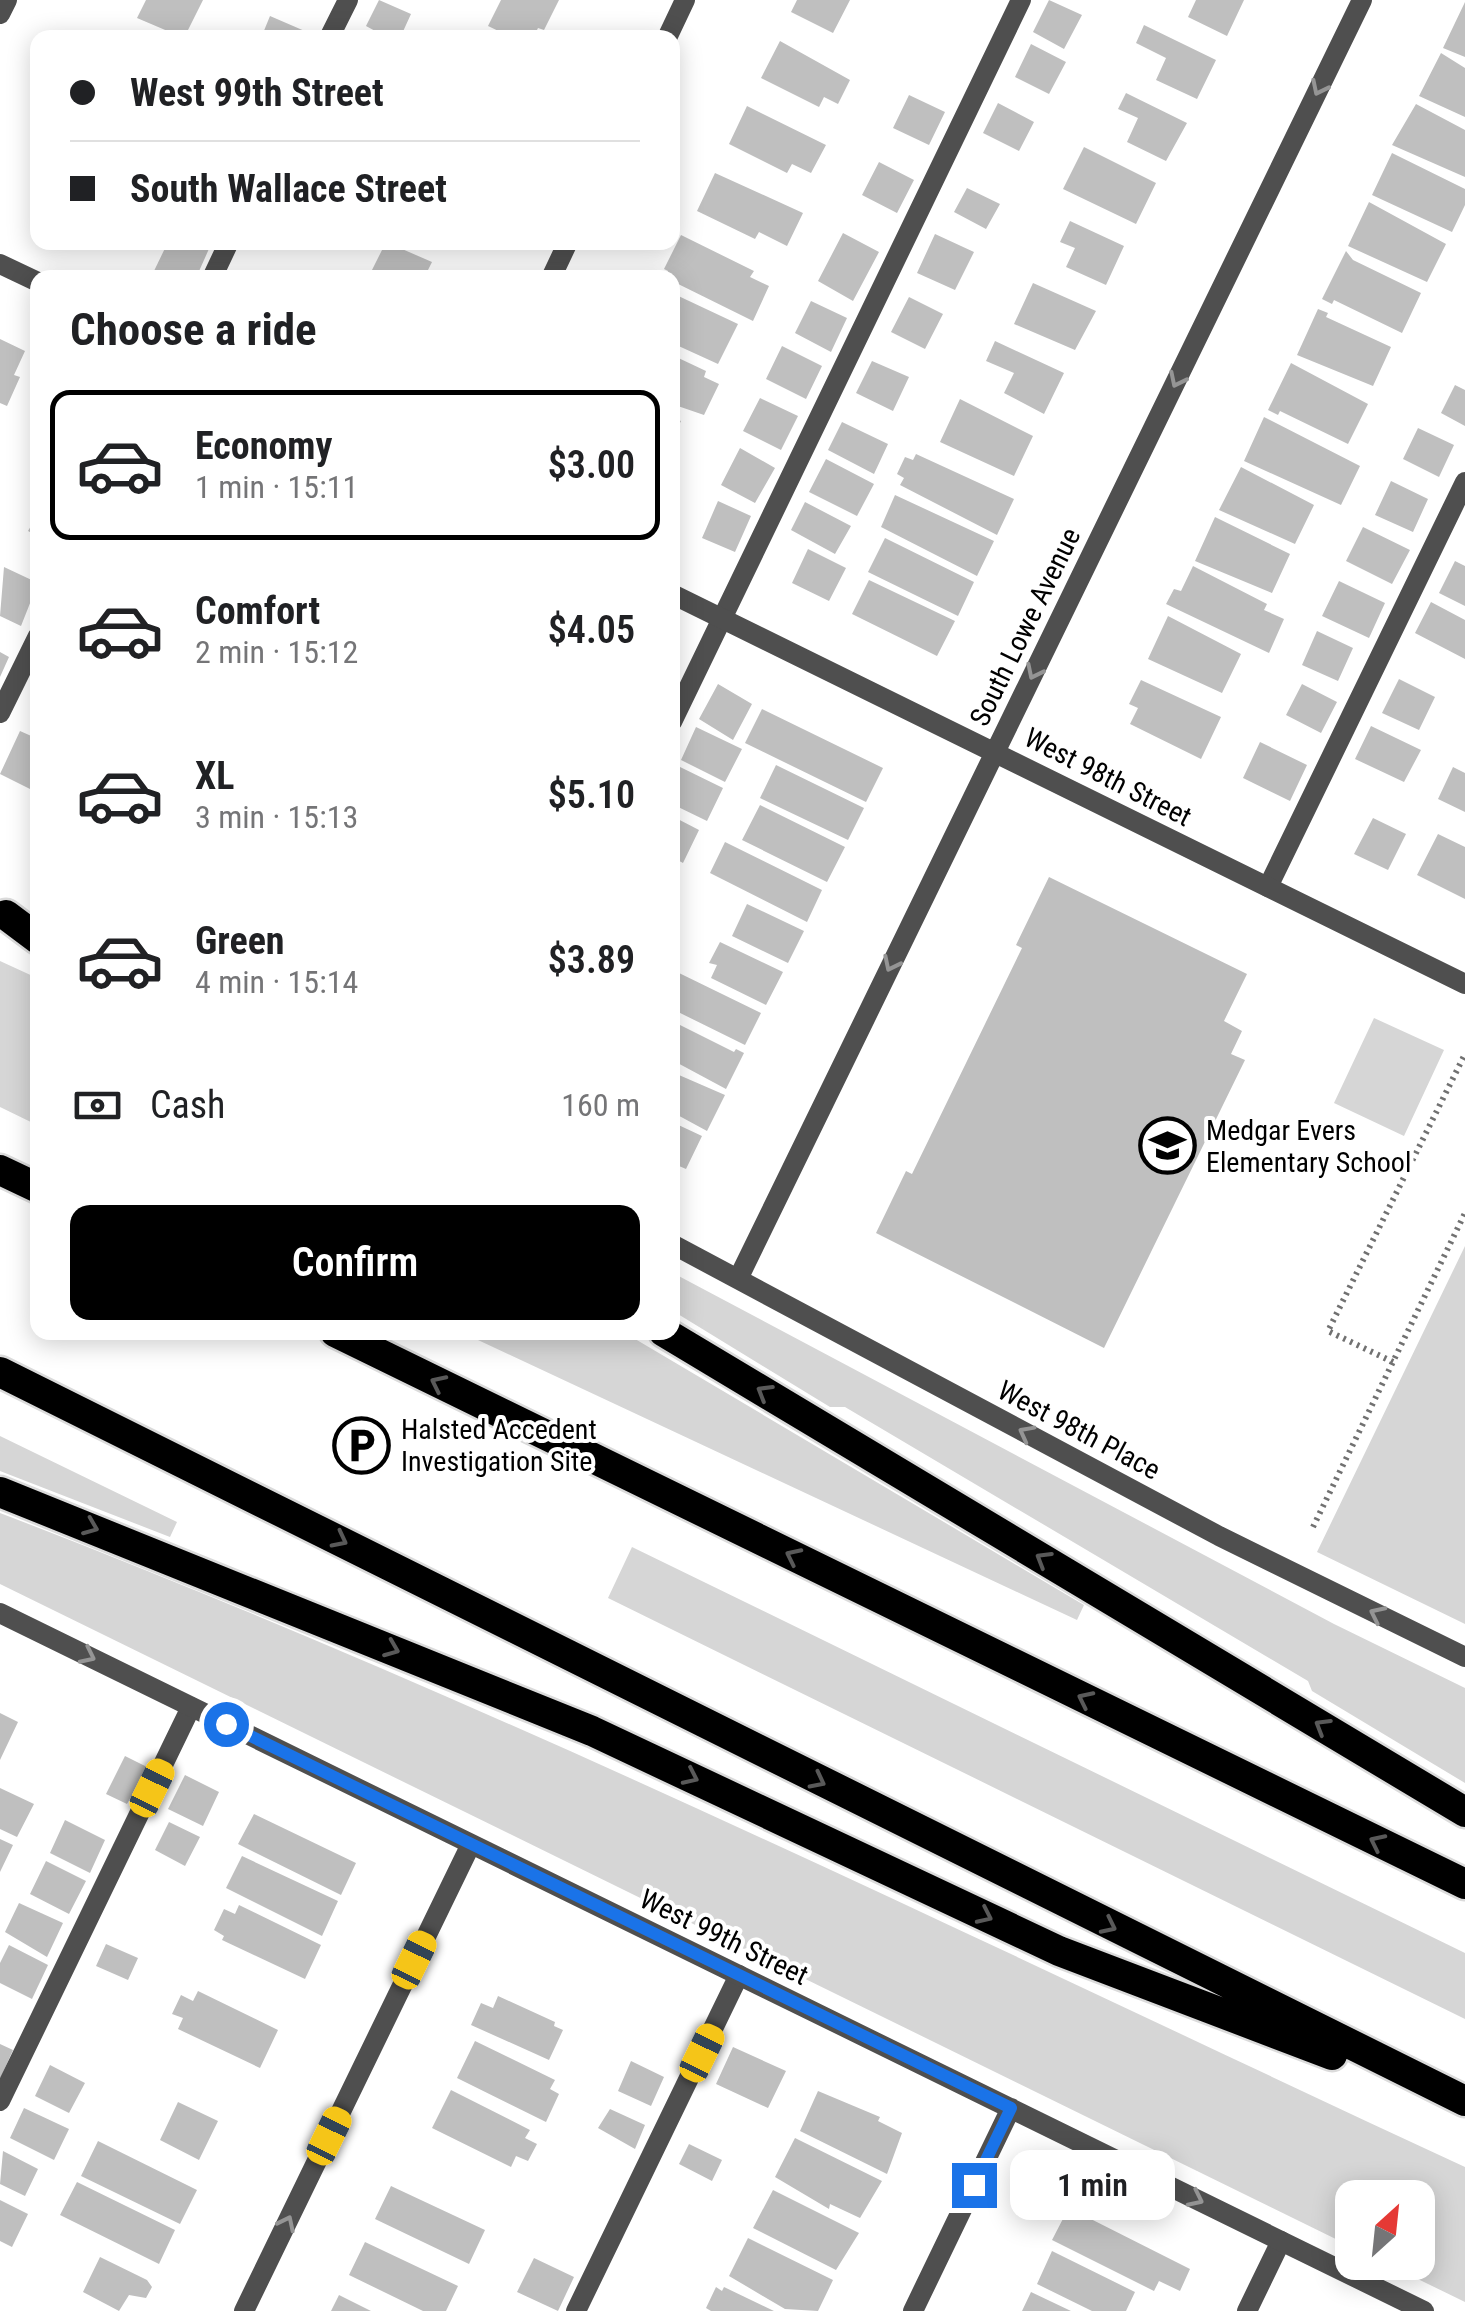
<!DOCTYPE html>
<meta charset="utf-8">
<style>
body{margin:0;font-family:"Roboto Condensed",sans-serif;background:#f2f2f2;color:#202124;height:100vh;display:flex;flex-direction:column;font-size:38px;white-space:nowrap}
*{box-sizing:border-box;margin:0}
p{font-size:32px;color:#757577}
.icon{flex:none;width:55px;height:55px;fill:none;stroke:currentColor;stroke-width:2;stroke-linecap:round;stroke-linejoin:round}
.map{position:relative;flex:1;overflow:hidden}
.panel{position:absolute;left:30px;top:270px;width:650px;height:1070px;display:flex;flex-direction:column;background:#fff;border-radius:20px;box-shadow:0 5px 25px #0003}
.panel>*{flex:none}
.hud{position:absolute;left:30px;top:30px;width:650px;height:220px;border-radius:20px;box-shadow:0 5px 25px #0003;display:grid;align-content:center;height:220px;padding:0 40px;background:#fff}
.needle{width:65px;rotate:27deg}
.buttons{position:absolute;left:1335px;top:2180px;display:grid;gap:20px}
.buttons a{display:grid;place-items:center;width:100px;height:100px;border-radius:20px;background:#fff;box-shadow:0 5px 25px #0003;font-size:50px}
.end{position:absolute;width:45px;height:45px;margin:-22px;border:12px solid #1a73e8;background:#fff;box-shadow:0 0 0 5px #fff}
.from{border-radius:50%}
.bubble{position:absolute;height:70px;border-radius:20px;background:#fff;box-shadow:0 5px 25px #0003;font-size:32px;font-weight:600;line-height:70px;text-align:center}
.car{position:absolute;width:30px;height:60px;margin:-30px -15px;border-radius:12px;box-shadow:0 0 8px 2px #0007;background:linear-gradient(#f5c518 24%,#345 0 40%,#f5c518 0 76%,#345 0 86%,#f5c518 0)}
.hud b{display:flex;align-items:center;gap:35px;height:95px;font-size:38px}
.hud b+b{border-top:2px solid #e0e0e0}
.hud i{width:25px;height:25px;background:#202124}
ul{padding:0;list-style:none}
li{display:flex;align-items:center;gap:30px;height:150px;margin:0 20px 15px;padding:0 20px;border:5px solid transparent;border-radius:20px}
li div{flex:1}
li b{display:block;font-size:38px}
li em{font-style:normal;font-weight:600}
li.current{border-color:#000}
li>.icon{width:90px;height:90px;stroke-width:1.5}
h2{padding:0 40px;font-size:45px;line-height:120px}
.pay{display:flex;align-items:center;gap:25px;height:110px;padding:0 40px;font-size:38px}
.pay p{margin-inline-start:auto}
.primary-button{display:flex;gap:20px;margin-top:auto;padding:20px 40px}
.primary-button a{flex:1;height:115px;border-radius:20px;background:#000;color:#fff;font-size:40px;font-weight:600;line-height:115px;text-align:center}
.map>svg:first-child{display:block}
.green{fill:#d6d6d6}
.building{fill:#bfbfbf}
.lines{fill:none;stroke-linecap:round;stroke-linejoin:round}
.highway-casing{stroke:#dbdbdb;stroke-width:35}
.path{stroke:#717171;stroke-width:6;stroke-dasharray:2.5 5;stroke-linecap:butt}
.lane{stroke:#4f4f4f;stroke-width:20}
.street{stroke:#4f4f4f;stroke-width:20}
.highway{stroke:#000;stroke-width:30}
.oneway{stroke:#959595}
.oneway2{stroke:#595959}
.route{stroke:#1a73e8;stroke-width:12}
.labels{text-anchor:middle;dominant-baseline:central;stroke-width:8;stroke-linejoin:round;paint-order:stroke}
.street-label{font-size:28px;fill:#000;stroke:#fff}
.poi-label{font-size:28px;fill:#000;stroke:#fff;text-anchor:start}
</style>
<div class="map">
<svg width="1465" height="2311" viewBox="0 0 1465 2311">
<rect width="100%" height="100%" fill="#fff"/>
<path class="green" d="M0,961L37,978V1125L0,1107Z
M1374,1018L1444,1050L1404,1136L1334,1103Z
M1465,1246V1624L1317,1552Z
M673,1273L1334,1624L1465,1688V1783L1312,1691L1308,1681L845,1407H830L673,1311Z
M463,1333H625L1084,1605L1077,1620Z
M0,1436L177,1522L170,1537L0,1471Z
M0,1513C500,1704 980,1942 1465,2167V2302L1385,2263L1418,2262V2198H1352V2247L0,1584Z
M632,1547L1465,1953V2019L608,1598Z"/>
<path class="building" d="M146,0H203L184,38L137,18Z
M379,0L411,14L400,38H388L366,26Z
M501,0H559L544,30L538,28L533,38H513L488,26Z
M797,0H850L833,33L791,12Z
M1049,0L1082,15L1064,49L1033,32Z
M1196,0H1244L1227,36L1188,17Z
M1465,2V57L1443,48Z
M270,16L307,32L304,38H261Z
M1144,25L1216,60L1197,99L1156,80L1166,58L1136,43Z
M780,41L850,80L838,104L824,97L819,107L761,78Z
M1031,44L1066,62L1049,94L1015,77Z
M1441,53L1465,68V117L1419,96Z
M1126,93L1187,123L1166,161L1127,142L1138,118L1118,109Z
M909,95L945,112L929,145L893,128Z
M998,103L1034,122L1019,151L983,133Z
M1416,104L1465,130V177L1392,145Z
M747,106L826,145L811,173L792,164L787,173L729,144Z
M1084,147L1156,183L1136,224L1063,189Z
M1392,153L1465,189V205L1452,232L1372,195Z
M879,162L914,180L897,213L862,195Z
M715,173L803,213L787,246L759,232L755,239L697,211Z
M967,188L1000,204L986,229L954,212Z
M1369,202L1446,244L1427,282L1348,246Z
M1070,221L1124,246L1106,285L1066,267L1075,248L1060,242Z
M843,233L879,252L853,301L818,281Z
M935,234L974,252L955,290L917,273Z
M681,235L754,271L750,277L769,286L753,321L666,278L668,271L664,269Z
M168,242H212L196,278H168L154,271Z
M386,242L432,262L424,278H368Z
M1346,251L1353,260L1421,293L1402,333L1334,300L1332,304L1322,299Z
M1033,283L1096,311L1075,350L1014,324Z
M672,293L738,324L718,364L672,343Z
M909,297L943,314L925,349L891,332Z
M811,301L847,318L831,352L795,333Z
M1318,309L1328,313L1326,317L1391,347L1373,386L1297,355Z
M0,339L25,351L14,375L20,377L7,406L0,403Z
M995,341L1064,373L1044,414L1004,393L1014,373L986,361Z
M782,346L822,366L806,399L766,379Z
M672,355L706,371L704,377L719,384L704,415L672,404Z
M872,361L909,377L893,411L856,393Z
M1291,363L1368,404L1348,444L1280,411L1278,415L1268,410Z
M1455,385L1465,390V426L1441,413Z
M760,398L798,416L781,450L743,431Z
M960,399L1033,436L1014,476L940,442Z
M672,417L681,421L672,439Z
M1264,417L1360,466L1341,505L1244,461Z
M842,422L888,444L874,474L828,450Z
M1418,428L1454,445L1439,477L1403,459Z
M740,448L775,468L755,503L721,485Z
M916,454L1014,499L997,535L900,485L904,478L897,474L905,457L913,460Z
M826,459L874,484L857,516L809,492Z
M1241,467L1314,505L1295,544L1219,510Z
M1391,481L1428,499L1413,532L1375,515Z
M895,495L994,541L977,576L881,527Z
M718,501L751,516L735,552L702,538Z
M805,502L851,526L835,554L791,530Z
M38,514V536L28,531Z
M1215,517L1290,554L1272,593L1195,561Z
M1363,527L1410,550L1392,584L1346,561Z
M885,538L974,582L958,616L868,572Z
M808,549L846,568L829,601L792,583Z
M1455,561L1465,566V606L1439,593Z
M1193,566L1267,604L1264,610L1284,619L1269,653L1166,604L1174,589L1181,591Z
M4,567L38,583L21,626L0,616Z
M869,580L955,621L937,656L852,614Z
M1339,581L1385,603L1369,638L1322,616Z
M1431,602L1465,620V659L1415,633Z
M1168,616L1241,654L1222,693L1148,659Z
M1317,631L1353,648L1338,681L1302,665Z
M0,652L9,657L0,677Z
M1399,679L1435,697L1419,730L1382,713Z
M1141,680L1221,717L1201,759L1130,724L1138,708L1129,704Z
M718,684L752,704L733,740L699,719Z
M1302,684L1337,702L1321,733L1286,715Z
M762,709L883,768L866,802L745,743Z
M1371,726L1421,750L1404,782L1355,759Z
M696,727L742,749L725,782L681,760Z
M20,731L38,739V793L0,774Z
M1260,742L1307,765L1290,801L1243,778Z
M776,765L864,808L848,840L760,798Z
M678,766L723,788L707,821L672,804V777Z
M1453,767L1465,773V812L1438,799Z
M760,805L845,847L827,882L742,840Z
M672,816L699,830L683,863L672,857Z
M1373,818L1406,834L1388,870L1354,854Z
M1438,834L1465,847V899L1417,875Z
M725,842L822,890L807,922L710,873Z
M1049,877L1247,974L1224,1021L1242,1031L1231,1054L1245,1060L1104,1348L876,1233L906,1171L912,1174L1022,948L1016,945Z
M747,904L804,931L788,963L732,936Z
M720,942L783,972L766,1005L711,978L717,965L709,963Z
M679,973L761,1013L745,1045L672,1009V987Z
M672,1021L734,1052L736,1049L744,1053L726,1089L672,1060Z
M672,1072L725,1095L707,1131L672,1112Z
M672,1122L702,1136L686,1169L672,1163Z
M0,1713L18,1722L0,1760Z
M125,1756L147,1767L127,1804L106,1794Z
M185,1775L219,1792L203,1826L168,1809Z
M0,1788L34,1804L17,1837L0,1829Z
M254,1814L356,1863L341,1895L238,1844Z
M65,1820L105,1840L90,1873L50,1853Z
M169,1822L200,1837L185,1866L155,1850Z
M0,1839L13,1845L0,1872Z
M242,1856L338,1901L322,1936L226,1888Z
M46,1861L86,1881L69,1914L30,1894Z
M19,1903L63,1923L47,1957L5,1932Z
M239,1905L321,1945L305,1979L222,1940L224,1936L214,1930L224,1909L235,1914Z
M106,1944L138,1958L128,1980L96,1966Z
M9,1945L48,1965L32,1999L0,1983V1963Z
M198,1991L278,2030L260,2068L178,2029L183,2018L172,2014L181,1995L193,2001Z
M498,1996L555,2022L554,2026L563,2030L549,2060L471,2025L481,2003L493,2008Z
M475,2041L555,2080L550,2089L559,2094L546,2122L457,2078Z
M0,2044L13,2050L0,2079Z
M733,2047L786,2071L768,2108L716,2084Z
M631,2061L664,2077L651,2106L618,2091Z
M50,2065L85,2083L69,2113L35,2096Z
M451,2090L530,2130L525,2138L537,2144L528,2161L516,2156L511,2167L432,2128Z
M818,2091L880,2117L878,2121L902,2133L887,2174L800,2131Z
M178,2102L218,2121L199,2160L160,2140Z
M24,2108L69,2129L54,2160L10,2138Z
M610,2109L645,2125L635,2149L598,2128Z
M795,2138L882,2181L860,2218L830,2204L829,2209L775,2177Z
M98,2141L197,2190L180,2224L81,2176Z
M689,2144L722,2160L712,2181L679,2164Z
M3,2151L38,2169L25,2196L0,2184Z
M77,2182L175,2230L159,2264L60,2215Z
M391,2186L485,2230L469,2264L375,2219Z
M773,2190L859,2233L836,2270L753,2228Z
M0,2200L28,2214L12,2247L0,2241Z
M1073,2210L1190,2269L1180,2291L1159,2281L1154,2291L1052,2240L1067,2211Z
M748,2238L833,2280L818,2311L785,2309L729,2276Z
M365,2242L458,2286L446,2311H423L349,2275Z
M1052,2251L1135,2292L1126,2311H1092L1037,2284Z
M100,2257L147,2280L152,2287L146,2298L129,2295L119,2311L83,2292Z
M534,2258L574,2277L558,2311L517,2292Z
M716,2287L722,2291L724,2287L774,2311H711L706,2308Z
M1031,2292L1071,2311H1022Z
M339,2295L371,2311H331Z"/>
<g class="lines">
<defs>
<path id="highway" d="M6,915L38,939
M0,1170L38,1188
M335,1332L1465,1884
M664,1332L1465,1812
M0,1372L1465,2101
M0,1492L592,1731L1059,1951L1332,2055"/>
</defs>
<use href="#highway" class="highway-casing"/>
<path class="path" d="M1393,1362L1328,1331L1465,1054
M1313,1527L1465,1213"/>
<path class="lane" d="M329,38L348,0
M212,278L229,242
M0,713L38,636
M672,722L1021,0
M1268,887L1465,482
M0,2101L191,1707
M576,2311L739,1975
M1247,2311L1281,2241"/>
<path class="street" d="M0,14L7,0
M667,38L685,0
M0,264L38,282
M551,278L568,242
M672,594L1465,984
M672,1244L1219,1536L1465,1657
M738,1279L1362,0
M0,1613L1424,2311
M244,2311L471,1844
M913,2311L1011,2108"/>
<use href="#highway" class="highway"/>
</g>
<defs><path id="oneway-chevron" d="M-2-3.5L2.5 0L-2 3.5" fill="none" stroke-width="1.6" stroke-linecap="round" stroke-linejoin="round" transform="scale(2.5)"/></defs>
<g class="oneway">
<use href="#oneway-chevron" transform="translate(1319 88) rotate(116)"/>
<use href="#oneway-chevron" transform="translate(1177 380) rotate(116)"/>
<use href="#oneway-chevron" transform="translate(1034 672) rotate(116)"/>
<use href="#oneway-chevron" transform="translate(891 964) rotate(116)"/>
<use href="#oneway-chevron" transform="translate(1026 1433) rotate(-152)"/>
<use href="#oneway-chevron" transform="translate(1377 1614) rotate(-154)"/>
<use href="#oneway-chevron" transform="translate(88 1656) rotate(26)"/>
<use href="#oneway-chevron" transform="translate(1196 2199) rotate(26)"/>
<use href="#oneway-chevron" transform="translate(287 2223) rotate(-64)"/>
</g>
<g class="oneway2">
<use href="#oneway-chevron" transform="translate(438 1383) rotate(-154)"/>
<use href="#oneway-chevron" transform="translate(764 1392) rotate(-149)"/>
<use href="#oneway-chevron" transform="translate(91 1527) rotate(22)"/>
<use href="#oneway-chevron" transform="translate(340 1540) rotate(27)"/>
<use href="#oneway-chevron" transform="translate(793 1556) rotate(-154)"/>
<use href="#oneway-chevron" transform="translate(1043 1559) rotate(-149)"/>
<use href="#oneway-chevron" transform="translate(392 1649) rotate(22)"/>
<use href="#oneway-chevron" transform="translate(1085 1699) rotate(-154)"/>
<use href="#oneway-chevron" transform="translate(1322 1726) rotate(-149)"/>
<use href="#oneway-chevron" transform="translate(691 1777) rotate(25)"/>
<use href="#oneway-chevron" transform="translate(818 1781) rotate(27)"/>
<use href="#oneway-chevron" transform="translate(1377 1842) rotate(-154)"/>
<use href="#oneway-chevron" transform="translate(985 1916) rotate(25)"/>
<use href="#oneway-chevron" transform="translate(1109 1926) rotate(26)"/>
</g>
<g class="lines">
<path class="route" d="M226,1724L1011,2108L974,2185"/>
</g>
<defs>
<symbol id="school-ring" viewBox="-11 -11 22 22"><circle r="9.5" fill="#fff" stroke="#000" stroke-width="1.5"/><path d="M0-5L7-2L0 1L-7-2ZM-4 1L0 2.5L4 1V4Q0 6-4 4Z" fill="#000"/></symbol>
<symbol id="parking-ring" viewBox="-11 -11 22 22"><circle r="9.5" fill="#fff" stroke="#000" stroke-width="1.5"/><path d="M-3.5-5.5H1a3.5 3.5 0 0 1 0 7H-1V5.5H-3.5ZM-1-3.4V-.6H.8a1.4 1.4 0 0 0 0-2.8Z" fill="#000"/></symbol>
</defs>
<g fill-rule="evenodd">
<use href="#school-ring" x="1136" y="1114" width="63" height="63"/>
<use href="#parking-ring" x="330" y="1414" width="63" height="63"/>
</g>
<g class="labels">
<g class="street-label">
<text transform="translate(1025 627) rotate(-64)">South Lowe Avenue</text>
<text transform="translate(1108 777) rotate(27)">West 98th Street</text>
<text transform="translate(1079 1430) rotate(28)">West 98th Place</text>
<text transform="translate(724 1937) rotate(26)">West 99th Street</text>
</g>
<g class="poi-label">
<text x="1206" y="1130">Medgar Evers<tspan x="1206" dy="32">Elementary School</tspan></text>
<text x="401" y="1429">Halsted Accedent<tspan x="401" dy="32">Investigation Site</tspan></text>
</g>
</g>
</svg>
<div class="buttons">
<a><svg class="needle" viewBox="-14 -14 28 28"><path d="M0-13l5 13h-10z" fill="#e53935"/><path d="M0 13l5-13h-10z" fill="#757577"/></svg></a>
</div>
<i class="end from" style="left:226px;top:1724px"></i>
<i class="end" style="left:974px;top:2185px"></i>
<div class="bubble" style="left:1010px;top:2150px;width:165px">1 min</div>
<i class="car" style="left:152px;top:1788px;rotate:26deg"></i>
<i class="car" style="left:414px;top:1960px;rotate:26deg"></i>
<i class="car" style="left:702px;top:2053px;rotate:26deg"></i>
<i class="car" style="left:329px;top:2136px;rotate:26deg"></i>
<div class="hud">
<b><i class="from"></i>West 99th Street</b>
<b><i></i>South Wallace Street</b>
</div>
<section class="panel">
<h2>Choose a ride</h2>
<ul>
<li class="current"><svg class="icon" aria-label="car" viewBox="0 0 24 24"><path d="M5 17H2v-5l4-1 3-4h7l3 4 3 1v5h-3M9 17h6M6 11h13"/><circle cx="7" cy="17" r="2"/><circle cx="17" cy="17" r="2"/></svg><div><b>Economy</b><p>1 min · 15:11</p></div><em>$3.00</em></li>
<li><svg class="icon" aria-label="car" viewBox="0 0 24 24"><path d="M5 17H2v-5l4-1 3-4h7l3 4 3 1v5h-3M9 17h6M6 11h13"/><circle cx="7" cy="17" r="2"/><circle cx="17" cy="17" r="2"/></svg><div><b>Comfort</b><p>2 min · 15:12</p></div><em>$4.05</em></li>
<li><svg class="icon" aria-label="car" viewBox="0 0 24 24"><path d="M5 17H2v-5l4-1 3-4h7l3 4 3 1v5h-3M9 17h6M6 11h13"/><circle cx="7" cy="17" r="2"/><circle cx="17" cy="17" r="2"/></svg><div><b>XL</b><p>3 min · 15:13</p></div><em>$5.10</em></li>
<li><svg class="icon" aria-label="car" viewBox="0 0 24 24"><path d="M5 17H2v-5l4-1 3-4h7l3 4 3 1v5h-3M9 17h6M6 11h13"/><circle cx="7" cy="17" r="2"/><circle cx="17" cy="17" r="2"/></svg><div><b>Green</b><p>4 min · 15:14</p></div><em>$3.89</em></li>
</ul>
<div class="pay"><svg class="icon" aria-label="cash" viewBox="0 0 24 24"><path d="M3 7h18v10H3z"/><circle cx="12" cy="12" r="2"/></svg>Cash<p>160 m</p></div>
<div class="primary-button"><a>Confirm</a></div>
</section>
</div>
